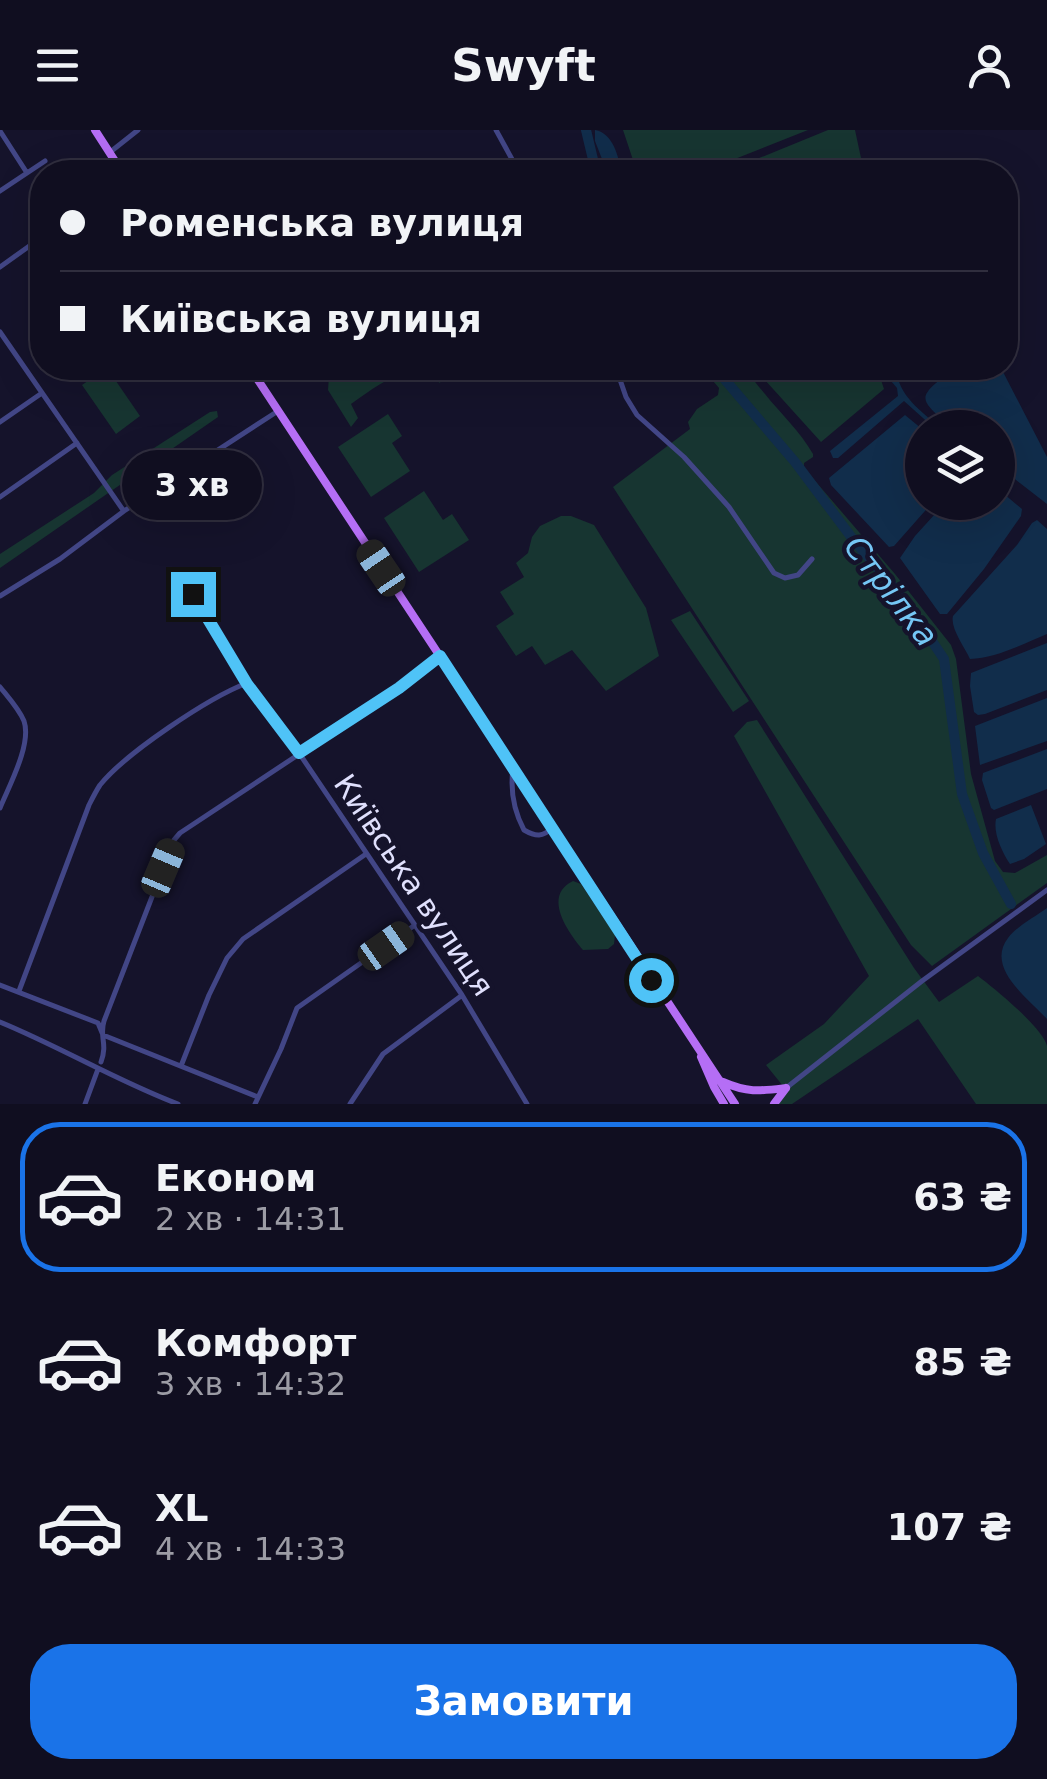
<!DOCTYPE html>
<html lang="uk">
<meta charset="utf-8">
<style>
body{margin:0;font-family:"DejaVu Sans",sans-serif;background:#1e1c2d;color:#f1f3f6;height:100vh;display:flex;flex-direction:column;font-size:38px;white-space:nowrap}
*{box-sizing:border-box;margin:0}
p{font-size:32px;color:#9c9ca5}
.icon{flex:none;width:55px;height:55px;fill:none;stroke:currentColor;stroke-width:2;stroke-linecap:round;stroke-linejoin:round}
.map{position:relative;height:974px;overflow:hidden}
.details{display:flex;flex-direction:column;background:#100e20;flex:1}
.details>*{flex:none}
.hud{position:absolute;left:30px;top:30px;width:988px;height:220px;border-radius:40px;box-shadow:0 10px 40px #0002,0 0 0 2px #302e3e;display:grid;align-content:center;height:220px;padding:0 30px;background:#100e20}
.controls{position:absolute;left:905px;top:280px;display:grid;gap:20px}
.controls a{display:grid;place-items:center;width:110px;height:110px;border-radius:50%;background:#100e20;box-shadow:0 10px 40px #0002,0 0 0 2px #302e3e;font-size:50px}
.end{position:absolute;width:45px;height:45px;margin:-22px;border:12px solid #4fc3f7;background:#111;box-shadow:0 0 0 5px #111}
.from{border-radius:50%}
.bubble{position:absolute;height:70px;border-radius:35px;background:#100e20;box-shadow:0 10px 40px #0002,0 0 0 2px #302e3e;font-size:32px;font-weight:600;line-height:70px;text-align:center}
.car{position:absolute;width:30px;height:60px;margin:-30px -15px;border-radius:12px;box-shadow:0 0 8px 2px #0007;background:linear-gradient(#222 24%,#8ab4d8 0 40%,#222 0 76%,#8ab4d8 0 86%,#222 0)}
.hud b{display:flex;align-items:center;gap:35px;height:95px;font-size:38px}
.hud b+b{border-top:2px solid #302e3e}
.hud i{width:25px;height:25px;background:#f1f3f6}
ul{padding:18px 0 0;list-style:none}
li{display:flex;align-items:center;gap:30px;height:150px;margin:0 20px 15px;padding:0 10px;border:5px solid transparent;border-radius:40px}
li div{flex:1}
li b{display:block;font-size:38px}
li em{font-style:normal;font-weight:600}
li.current{border-color:#1a73e8}
li>.icon{width:90px;height:90px;stroke-width:1.5}
.primary-button{display:flex;gap:20px;margin-top:auto;padding:20px 30px}
.primary-button a{flex:1;height:115px;border-radius:40px;background:#1a73e8;color:#fff;font-size:40px;font-weight:600;line-height:115px;text-align:center}
header{display:flex;justify-content:space-between;align-items:center;height:130px;padding:0 30px;background:#100e20;font-size:45px;font-weight:600}
.map>svg:first-child{display:block}
.green{fill:#173531}
.water{fill:#112d4b}
.lines{fill:none;stroke-linecap:round;stroke-linejoin:round}
.river{stroke:#112d4b;stroke-width:10}
.street{stroke:#424686;stroke-width:5}
.primary{stroke:#b56ef5;stroke-width:8}
.route{stroke:#4fc3f7;stroke-width:12}
.labels{text-anchor:middle;dominant-baseline:central;stroke-width:9;stroke-linejoin:round;paint-order:stroke}
.street-label{font-size:30px;fill:#e0e0fd;stroke:#15132b}
.water-label{font-size:32px;font-style:italic;fill:#75c7f5;stroke:#15132b}
</style>
<header><svg class="icon" aria-label="menu" viewBox="0 0 24 24"><path d="M4 6h16M4 12h16M4 18h16"/></svg>Swyft<svg class="icon" aria-label="person" viewBox="0 0 24 24"><circle cx="12" cy="8" r="4"/><path d="M4 21q1-7 8-7t8 7"/></svg></header>
<div class="map">
<svg width="1047" height="974" viewBox="0 0 1047 974">
<rect width="100%" height="100%" fill="#15132b"/>
<path class="green" d="M623,0H808L702,42H637Z
M828,0H855L864,42H725Z
M107,238L140,286L116,304L82,255Z
M348,238H437L443,246L440,253L428,245L422,247L412,241C388,246 371,260 351,274L358,288L351,297L328,260L329,246Z
M702,238H743C751,246 757,255 765,264C781,284 800,301 813,324V327L804,333V338L895,444L951,515L956,529L971,644L995,731L1003,742L1015,743L1047,725V753L932,836L911,815L613,357L690,299L688,292L697,279L718,265L719,258Z
M754,238H877L884,259L821,312Z
M217,281L218,287L0,438V424L94,363L112,345L210,282Z
M388,284L402,306L392,313L410,341L371,367L338,317Z
M424,361L443,390L452,384L469,410L419,442L384,388Z
M561,386H571L594,395L646,478L659,526L606,561L572,520L545,535L532,516L516,526L496,496L514,484L500,462L524,447L516,433L528,423L532,407L540,396Z
M690,481L749,571L733,582L671,490Z
M757,590L914,838L939,872L978,846C994,858 1043,898 1047,916C1047,932 1047,957 1047,974H976L918,889L792,974H776L787,961L766,935L824,894L869,846L734,606L747,592Z
M573,751L581,754L615,805L614,814L608,819L583,820C568,802 542,766 573,751Z"/>
<path class="water" d="M595,0C613,3 619,27 621,42H607L595,11Z
M891,238H897C896,264 922,282 940,297H933L904,271L838,328H833L830,321L898,266L897,258L891,251Z
M954,238H1001L1047,327V374L998,336V298L951,297C915,266 918,268 954,238Z
M905,285L922,299V372L932,373L894,416L889,417L831,355L829,348Z
M998,359L1022,379L1021,386L984,439L947,484H940L900,428L915,406L945,373L998,372Z
M1037,390L1047,399V504C1023,514 996,528 970,529C964,516 950,498 953,486L1017,415L1032,393Z
M1047,513V560L985,584L978,585L974,582L970,556L971,543Z
M1047,568V611L980,635L975,596Z
M1047,619V659L994,680L991,678L982,650L983,643Z
M1031,675L1046,714L1024,729L1010,734C1002,722 993,703 996,689Z
M1047,778V889C1029,869 985,838 1008,808C1017,796 1035,787 1047,778Z"/>
<g class="lines">
<path class="river" d="M586,0L596,42
M715,238L795,332L852,408L905,471L944,529L962,664L983,723L1011,774"/>
<path class="street" d="M496,0L519,42
M0,1L27,43
M109,23L138,0
M0,61L45,31
M0,137L42,107
M0,202L123,380
M616,238L626,267L637,285L684,327L729,377L774,443L785,448L798,445L812,429
M0,292L42,263
M0,367L77,313
M193,464L247,553L299,623L462,865L527,974
M0,466L60,429L124,381L278,281
M0,557C8,567 19,579 24,591C32,614 9,656 0,678
M513,639C510,661 514,681 524,700C536,707 543,707 552,698
M0,855L98,893L103,905L258,967
M19,861L89,675C92,669 96,661 100,655C126,623 208,568 247,553
M0,892C61,917 117,951 178,974
M101,932C108,913 99,907 104,891L174,710L180,703L399,558L440,526
M181,936L209,865L227,828L243,809L366,724
M786,958L922,851L1047,760
M85,974L98,939
M255,974L281,919L297,878L415,795
M350,974L383,924L461,866"/>
<path class="primary" d="M95,0L122,42
M250,238L735,974
M701,927L714,957L724,974
M723,952C748,963 760,961 786,958
M774,974L786,958"/>
</g>
<g class="lines">
<path class="route" d="M193,464L247,554L299,623L399,558L440,526L651,850"/>
</g>
<g class="labels">
<g class="street-label">
<text transform="translate(414 755) rotate(56)">Київська вулиця</text>
</g>
<g class="water-label">
<text transform="translate(891 461) rotate(52)">Стрілка</text>
</g>
</g>
</svg>
<div class="controls">
<a><svg class="icon" aria-label="layers" viewBox="0 0 24 24"><path d="M12 4l9 5-9 5-9-5zM3 14l9 5 9-5"/></svg></a>
</div>
<i class="end from" style="left:651px;top:850px"></i>
<i class="end" style="left:193px;top:464px"></i>
<div class="bubble" style="left:122px;top:320px;width:140px">3 хв</div>
<i class="car" style="left:381px;top:438px;rotate:326deg"></i>
<i class="car" style="left:163px;top:738px;rotate:23deg"></i>
<i class="car" style="left:386px;top:816px;rotate:55deg"></i>
<div class="hud">
<b><i class="from"></i>Роменська вулиця</b>
<b><i></i>Київська вулиця</b>
</div>
</div>
<section class="details">
<ul>
<li class="current"><svg class="icon" aria-label="car" viewBox="0 0 24 24"><path d="M5 17H2v-5l4-1 3-4h7l3 4 3 1v5h-3M9 17h6M6 11h13"/><circle cx="7" cy="17" r="2"/><circle cx="17" cy="17" r="2"/></svg><div><b>Економ</b><p>2 хв · 14:31</p></div><em>63 ₴</em></li>
<li><svg class="icon" aria-label="car" viewBox="0 0 24 24"><path d="M5 17H2v-5l4-1 3-4h7l3 4 3 1v5h-3M9 17h6M6 11h13"/><circle cx="7" cy="17" r="2"/><circle cx="17" cy="17" r="2"/></svg><div><b>Комфорт</b><p>3 хв · 14:32</p></div><em>85 ₴</em></li>
<li><svg class="icon" aria-label="car" viewBox="0 0 24 24"><path d="M5 17H2v-5l4-1 3-4h7l3 4 3 1v5h-3M9 17h6M6 11h13"/><circle cx="7" cy="17" r="2"/><circle cx="17" cy="17" r="2"/></svg><div><b>XL</b><p>4 хв · 14:33</p></div><em>107 ₴</em></li>
</ul>
<div class="primary-button"><a>Замовити</a></div>
</section>
